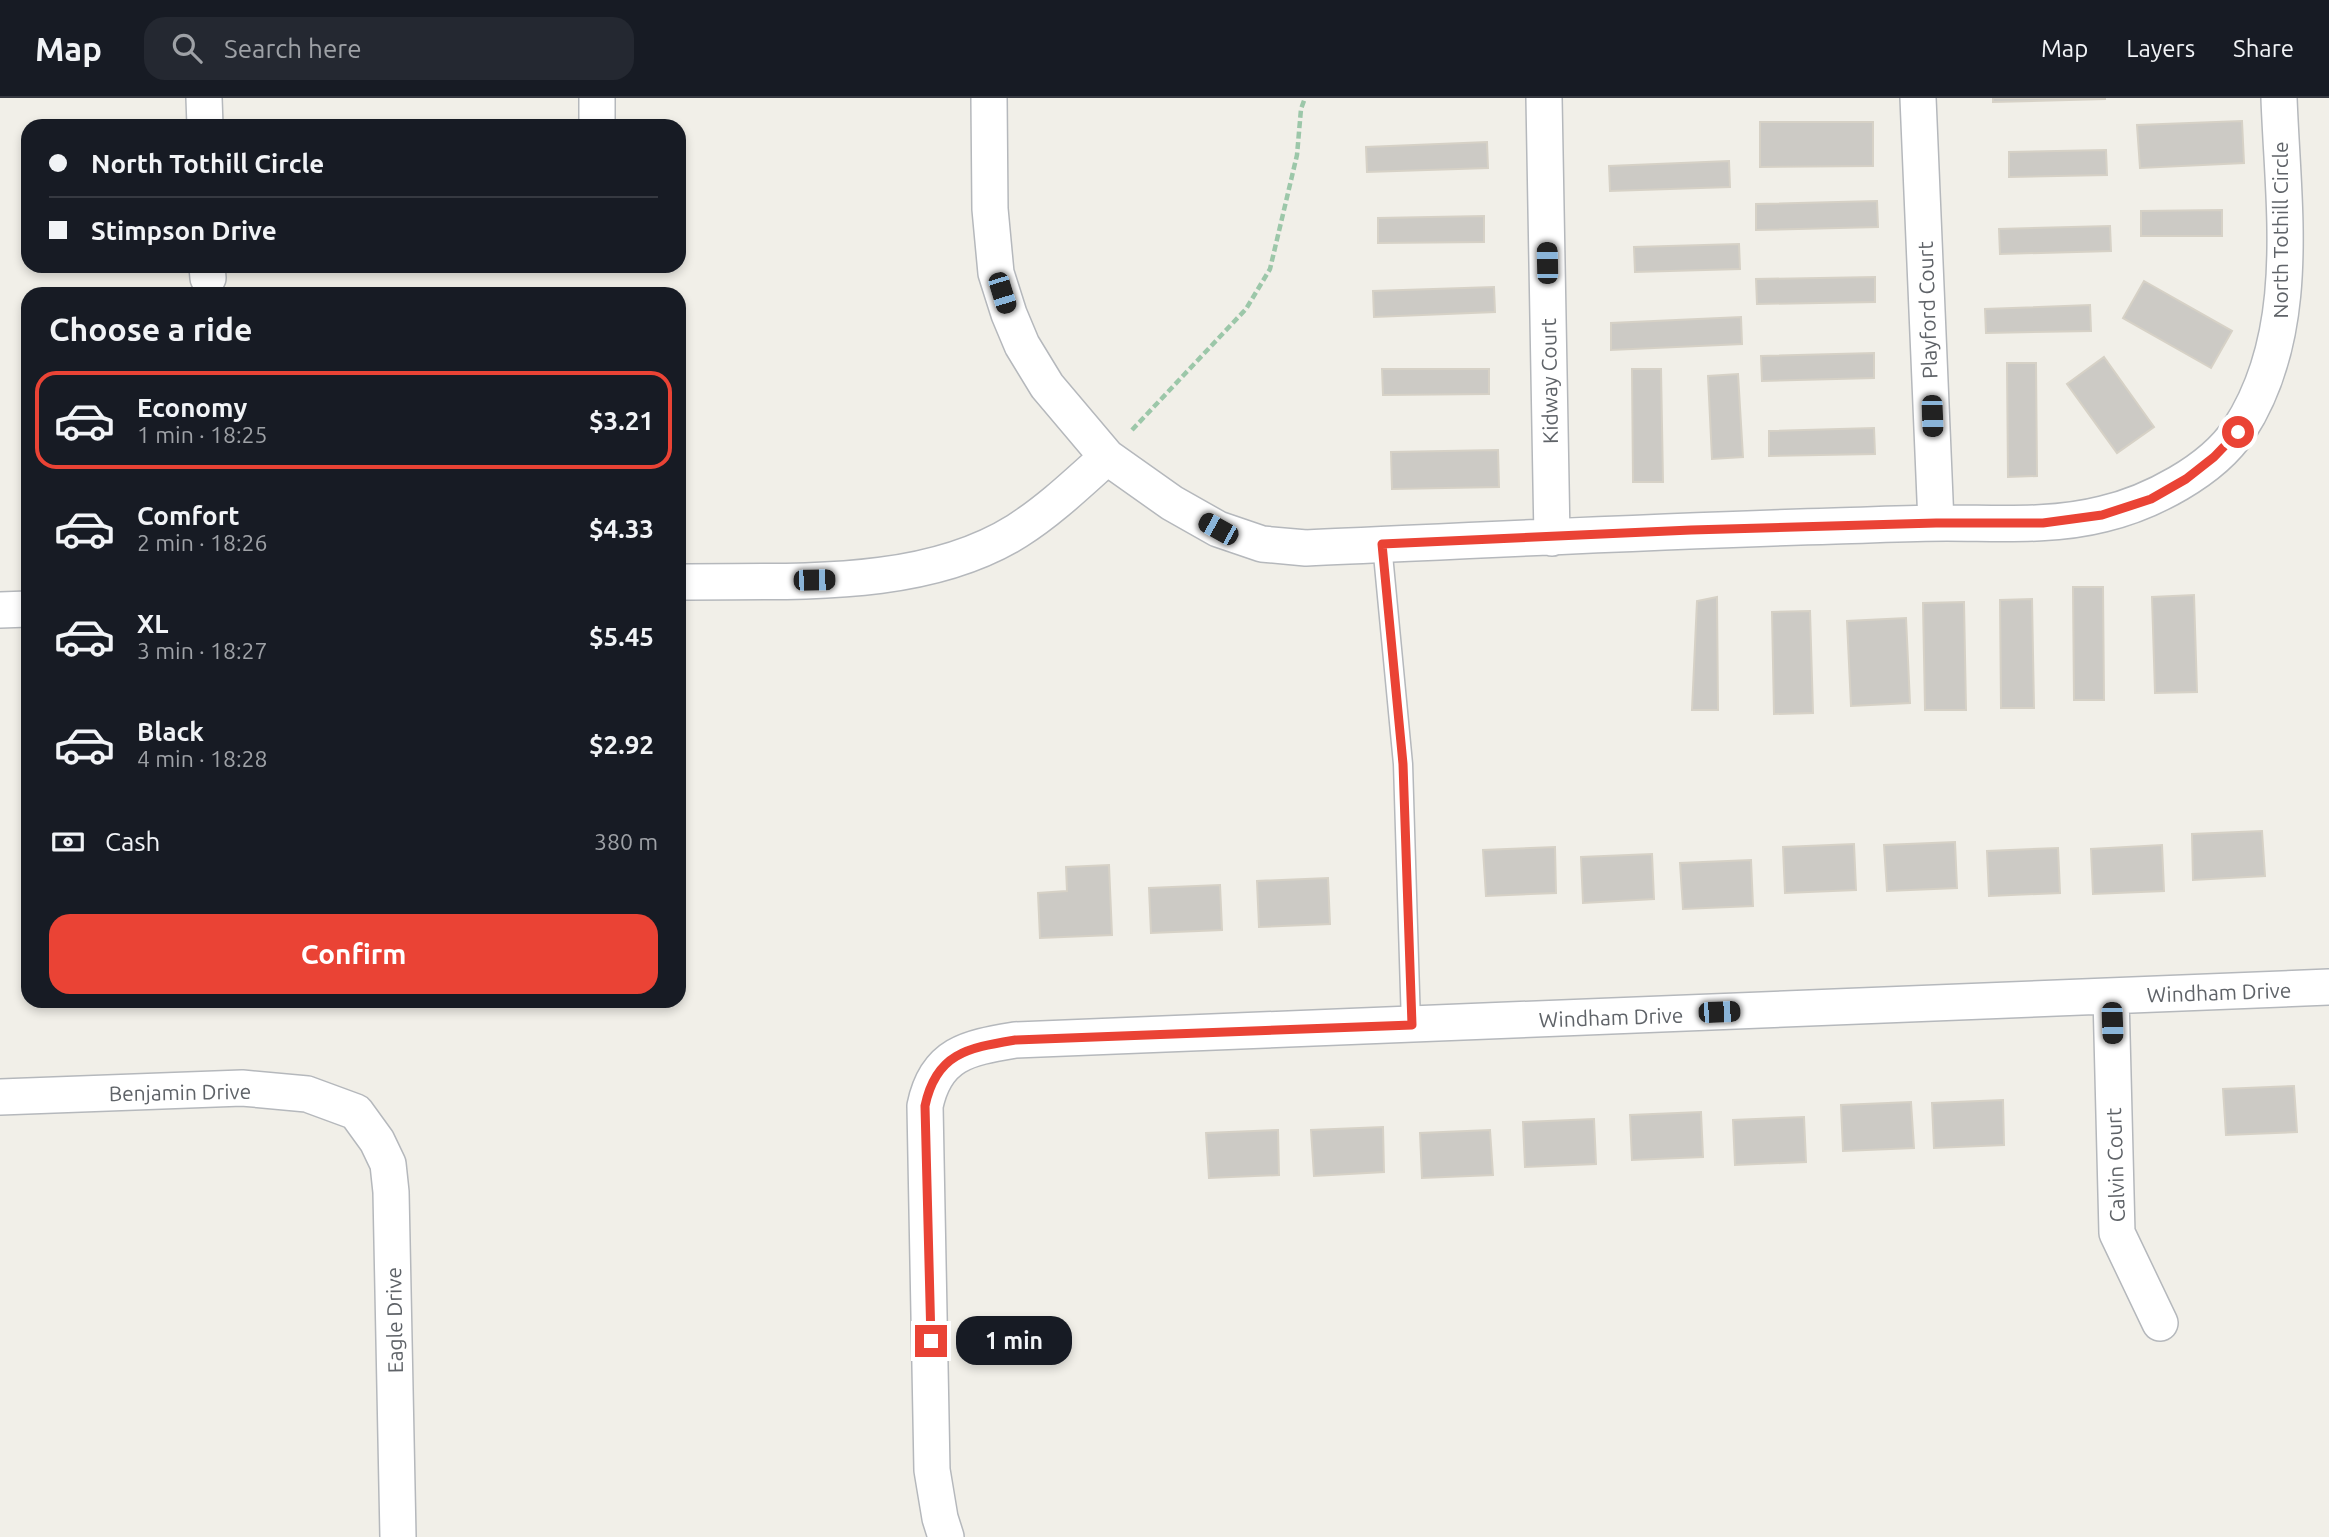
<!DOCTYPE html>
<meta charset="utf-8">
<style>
body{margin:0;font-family:Ubuntu,sans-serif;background:#242831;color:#f1f3f6;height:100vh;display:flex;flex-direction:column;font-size:26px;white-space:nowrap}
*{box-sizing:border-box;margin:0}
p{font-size:23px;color:#9ea1a6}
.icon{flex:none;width:38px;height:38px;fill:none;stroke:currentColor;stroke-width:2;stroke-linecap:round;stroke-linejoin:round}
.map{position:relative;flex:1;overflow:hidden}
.drawer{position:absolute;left:21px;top:189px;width:665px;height:721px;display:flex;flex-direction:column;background:#171b24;border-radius:21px;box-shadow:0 4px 10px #0003}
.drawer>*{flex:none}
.top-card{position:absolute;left:21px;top:21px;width:665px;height:154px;border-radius:21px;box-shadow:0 4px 10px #0003;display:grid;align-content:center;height:154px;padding:0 28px;background:#171b24}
.end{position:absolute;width:32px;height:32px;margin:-16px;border:9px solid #ea4335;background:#fff;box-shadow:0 0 0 4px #fff}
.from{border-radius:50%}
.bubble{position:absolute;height:49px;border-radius:21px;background:#171b24;box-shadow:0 4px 10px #0003;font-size:23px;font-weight:700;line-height:49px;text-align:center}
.car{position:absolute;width:21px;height:42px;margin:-21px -10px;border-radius:9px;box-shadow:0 0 5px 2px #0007;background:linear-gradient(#222 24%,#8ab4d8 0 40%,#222 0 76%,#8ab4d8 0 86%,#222 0)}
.top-card b{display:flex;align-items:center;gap:24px;height:66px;font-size:26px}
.top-card b+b{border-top:2px solid #363941}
.top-card i{width:18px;height:18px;background:#f1f3f6}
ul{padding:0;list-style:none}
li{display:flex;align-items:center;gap:21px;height:98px;margin:0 14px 10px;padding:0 14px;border:4px solid transparent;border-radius:21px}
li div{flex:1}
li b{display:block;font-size:26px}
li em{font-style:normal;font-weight:700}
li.selected{border-color:#ea4335}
li>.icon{width:63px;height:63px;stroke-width:1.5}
h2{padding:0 28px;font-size:32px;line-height:84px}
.pay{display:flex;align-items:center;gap:18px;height:77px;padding:0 28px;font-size:26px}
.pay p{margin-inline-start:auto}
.action{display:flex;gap:14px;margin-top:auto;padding:14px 28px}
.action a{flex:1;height:80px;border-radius:21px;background:#ea4335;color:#fff;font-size:28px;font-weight:700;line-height:80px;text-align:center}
header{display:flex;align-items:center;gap:42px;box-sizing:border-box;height:98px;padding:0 35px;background:#171b24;border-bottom:2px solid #363941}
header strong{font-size:33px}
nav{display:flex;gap:38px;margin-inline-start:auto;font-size:24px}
.search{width:490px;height:63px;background:#242831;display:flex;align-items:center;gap:18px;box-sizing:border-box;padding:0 24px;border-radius:21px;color:#9ea1a6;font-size:26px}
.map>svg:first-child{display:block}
.building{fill:#cccac5;stroke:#d6d1c6;stroke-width:2}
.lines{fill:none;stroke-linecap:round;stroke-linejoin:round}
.lane-casing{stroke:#b5b8bc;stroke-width:21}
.street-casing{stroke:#b5b8bc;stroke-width:38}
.path{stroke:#9cc7a9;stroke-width:4.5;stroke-dasharray:7 3.5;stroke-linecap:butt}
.lane{stroke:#fff;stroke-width:18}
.street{stroke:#fff;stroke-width:35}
.route{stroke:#ea4335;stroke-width:9}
.labels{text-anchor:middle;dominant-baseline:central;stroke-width:5;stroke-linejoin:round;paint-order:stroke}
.street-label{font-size:21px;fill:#5f6368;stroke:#fff}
</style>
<header>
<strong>Map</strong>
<div class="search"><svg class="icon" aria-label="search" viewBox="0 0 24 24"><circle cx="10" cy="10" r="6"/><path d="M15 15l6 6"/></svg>Search here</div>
<nav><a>Map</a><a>Layers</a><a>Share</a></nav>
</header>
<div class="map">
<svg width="2329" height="1439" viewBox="0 0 2329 1439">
<rect width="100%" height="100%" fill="#f1efe8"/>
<path class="building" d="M1993,0H2105V1L1993,4Z
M2242,23L2244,65L2140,70L2137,27Z
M1760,24H1873V68L1760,69Z
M1487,44L1488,70L1367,74L1366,49Z
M2106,52L2107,77L2009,79V54Z
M1729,63L1730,89L1610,93L1609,68Z
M1877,103L1878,129L1756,132V106Z
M2222,112V138H2141V113Z
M1484,118V144L1378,145V120Z
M2110,128L2111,153L2000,156L1999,131Z
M1739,146L1740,171L1635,174L1634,149Z
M1875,179V204L1757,206L1756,181Z
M2144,183L2232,233L2211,270L2123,220Z
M1494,189L1495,214L1374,219L1373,193Z
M2090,207L2091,233L1986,235L1985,211Z
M1741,219L1742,246L1611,252V225Z
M1874,255V280L1762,283L1761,258Z
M2104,259L2154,329L2117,355L2067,286Z
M2007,265H2036L2037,378L2008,379Z
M1382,271H1489V296L1383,297Z
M1632,271H1661L1663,384H1633Z
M1738,276L1743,359L1712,361L1708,278Z
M1874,330L1875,356L1769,358V333Z
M1498,352L1499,389L1392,391L1391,354Z
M2073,489H2103L2104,602H2074Z
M2194,497L2197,594L2155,595L2152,499Z
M1717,499L1718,612H1692L1697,503Z
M2032,501L2034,610H2001L2000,502Z
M1964,504L1966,612H1925L1923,505Z
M1810,513L1813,615L1774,616L1772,514Z
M1906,520L1910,605L1851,608L1847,523Z
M2262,733L2265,778L2193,782L2192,736Z
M1955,744L1957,790L1887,793L1884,747Z
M1854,746L1856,792L1785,795L1783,749Z
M2162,747L2164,793L2093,796L2091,751Z
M1555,749L1556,795L1486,798L1483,752Z
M2058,750L2060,795L1989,798L1987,753Z
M1652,756L1654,801L1583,805L1581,759Z
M1751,762L1753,808L1683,811L1680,765Z
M1109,767L1112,837L1040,840L1038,795L1067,793L1066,769Z
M1328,780L1330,826L1259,829L1257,783Z
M1220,787L1222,832L1151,835L1149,790Z
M2294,988L2297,1034L2226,1037L2223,991Z
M2003,1002L2004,1047L1934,1050L1932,1005Z
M1911,1004L1914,1050L1843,1053L1841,1007Z
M1701,1014L1703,1059L1632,1062L1630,1017Z
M1804,1019L1806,1064L1735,1067L1733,1022Z
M1594,1021L1596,1066L1525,1069L1523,1024Z
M1383,1029L1384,1074L1314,1078L1311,1032Z
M1278,1032L1279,1077L1209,1080L1206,1035Z
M1490,1032L1493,1077L1422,1080L1420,1035Z"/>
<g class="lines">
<defs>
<path id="lane" d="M1382,446L1403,666L1411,927"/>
<path id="street" d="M204,0L205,28
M597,0V28
M989,0L990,111L996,175L1009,216L1022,247L1047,288L1107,359L1172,405L1218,431L1262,446L1306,450C1482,442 1659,433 1835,428C1873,427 1910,425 1947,425C1999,425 2052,429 2103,416C2150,405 2212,373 2239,332C2303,234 2283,110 2279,0
M1544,0L1552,440
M1918,0L1936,425
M207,168L208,180
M679,484C788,482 921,493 1017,433C1050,412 1078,385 1107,359
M0,512L28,511
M2111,898L2117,1135L2160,1225
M0,999L242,990L307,996L356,1014L377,1043L388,1066L391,1094L398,1439
M946,1439L940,1420L932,1372L925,1008C936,955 968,950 1015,942L2329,889"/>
</defs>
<use href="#lane" class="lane-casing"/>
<use href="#street" class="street-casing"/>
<path class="path" d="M1132,332L1246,211L1270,171L1297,57L1301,11L1305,0"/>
<use href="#lane" class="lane"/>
<use href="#street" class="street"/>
</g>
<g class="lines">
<path class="route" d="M931,1243L925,1008C936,955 968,950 1015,942L1412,927L1403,666L1382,446L1691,432L1936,425H2043L2102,417L2151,401L2186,381L2214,359L2238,334"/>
</g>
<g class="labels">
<g class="street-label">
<text transform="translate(2280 132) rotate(-90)">North Tothill Circle</text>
<text transform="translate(1927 212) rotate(-92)">Playford Court</text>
<text transform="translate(1549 283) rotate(-91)">Kidway Court</text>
<text transform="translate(2219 894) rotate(-2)">Windham Drive</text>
<text transform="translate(1611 919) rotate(-2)">Windham Drive</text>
<text transform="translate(180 994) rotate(-1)">Benjamin Drive</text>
<text transform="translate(2115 1067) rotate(-92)">Calvin Court</text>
<text transform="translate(394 1222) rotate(-91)">Eagle Drive</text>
</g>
</g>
</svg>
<i class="end from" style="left:2238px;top:334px"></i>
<i class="end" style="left:931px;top:1243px"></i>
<div class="bubble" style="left:956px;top:1218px;width:116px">1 min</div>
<i class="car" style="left:1547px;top:165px;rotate:359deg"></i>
<i class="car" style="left:1002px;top:195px;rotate:163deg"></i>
<i class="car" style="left:1932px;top:318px;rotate:178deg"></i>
<i class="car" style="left:1218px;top:431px;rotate:299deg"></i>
<i class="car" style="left:814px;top:482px;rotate:89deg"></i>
<i class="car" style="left:1719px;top:914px;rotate:88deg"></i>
<i class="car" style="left:2112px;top:925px;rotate:178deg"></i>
<div class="top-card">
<b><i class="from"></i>North Tothill Circle</b>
<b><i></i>Stimpson Drive</b>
</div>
<section class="drawer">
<h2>Choose a ride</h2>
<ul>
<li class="selected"><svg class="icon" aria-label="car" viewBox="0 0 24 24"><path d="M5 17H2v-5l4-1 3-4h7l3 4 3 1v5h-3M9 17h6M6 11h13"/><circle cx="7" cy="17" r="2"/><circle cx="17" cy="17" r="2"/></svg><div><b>Economy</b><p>1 min · 18:25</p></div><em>$3.21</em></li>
<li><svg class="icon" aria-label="car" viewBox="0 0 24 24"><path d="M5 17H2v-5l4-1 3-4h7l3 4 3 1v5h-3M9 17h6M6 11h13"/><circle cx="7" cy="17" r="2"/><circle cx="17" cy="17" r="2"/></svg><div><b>Comfort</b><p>2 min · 18:26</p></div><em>$4.33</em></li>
<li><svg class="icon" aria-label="car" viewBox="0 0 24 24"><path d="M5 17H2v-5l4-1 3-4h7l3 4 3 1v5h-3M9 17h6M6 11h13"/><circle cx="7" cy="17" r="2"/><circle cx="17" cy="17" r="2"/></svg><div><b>XL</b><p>3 min · 18:27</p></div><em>$5.45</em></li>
<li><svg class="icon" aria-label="car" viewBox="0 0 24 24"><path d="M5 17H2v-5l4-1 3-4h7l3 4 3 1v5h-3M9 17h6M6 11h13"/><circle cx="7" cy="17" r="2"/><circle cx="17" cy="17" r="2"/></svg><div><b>Black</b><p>4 min · 18:28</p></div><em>$2.92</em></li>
</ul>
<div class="pay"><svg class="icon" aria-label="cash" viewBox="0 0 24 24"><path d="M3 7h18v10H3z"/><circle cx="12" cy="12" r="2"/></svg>Cash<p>380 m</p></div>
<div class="action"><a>Confirm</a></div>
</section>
</div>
